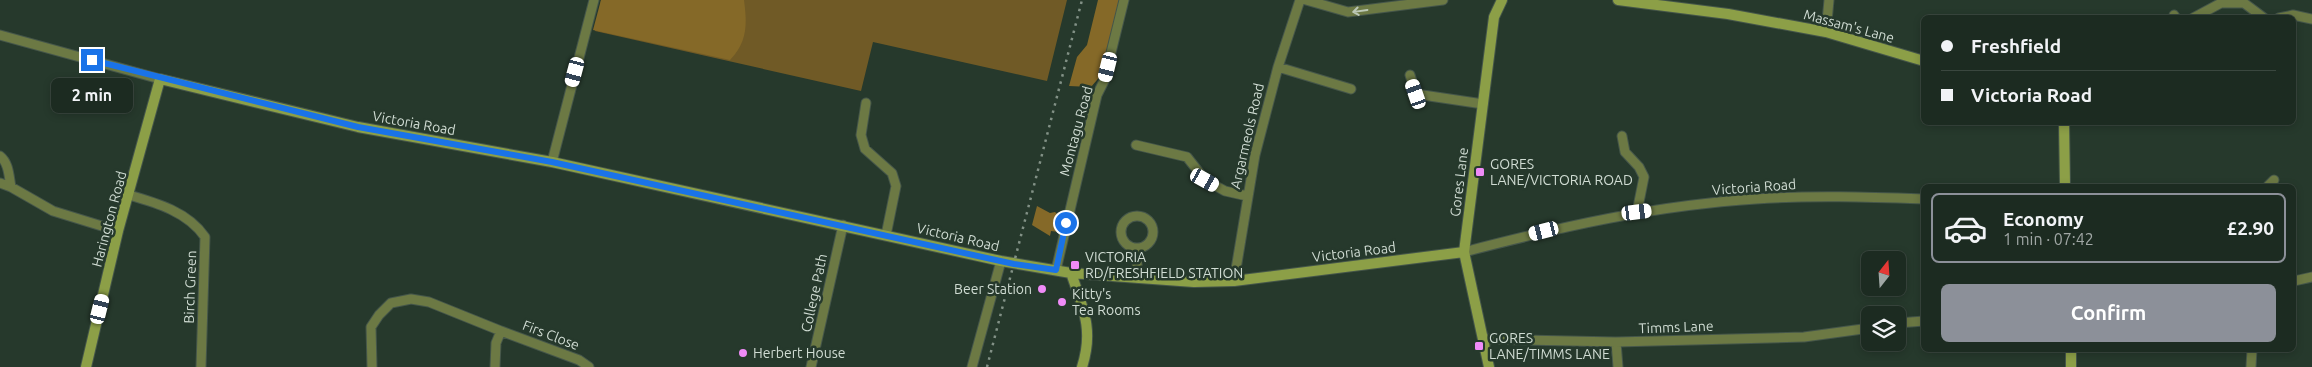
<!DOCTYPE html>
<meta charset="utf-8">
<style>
body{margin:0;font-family:Ubuntu,sans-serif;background:#29372e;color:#f1f3f6;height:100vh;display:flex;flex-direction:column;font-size:19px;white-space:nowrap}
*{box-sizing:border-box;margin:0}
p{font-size:16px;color:#a0a7a5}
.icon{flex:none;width:28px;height:28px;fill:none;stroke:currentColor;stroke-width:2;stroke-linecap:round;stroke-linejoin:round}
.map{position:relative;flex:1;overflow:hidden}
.details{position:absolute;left:1921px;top:184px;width:375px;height:168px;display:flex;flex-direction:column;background:#1c2b21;border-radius:8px;box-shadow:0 2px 8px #0003,0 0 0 1px #3a473f}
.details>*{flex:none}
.hud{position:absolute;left:1921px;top:15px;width:375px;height:110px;border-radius:8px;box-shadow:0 2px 8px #0003,0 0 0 1px #3a473f;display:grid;align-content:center;height:110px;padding:0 20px;background:#1c2b21}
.needle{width:32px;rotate:17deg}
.buttons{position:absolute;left:1861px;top:251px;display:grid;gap:10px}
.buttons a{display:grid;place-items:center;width:45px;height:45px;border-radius:8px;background:#1c2b21;box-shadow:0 2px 8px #0003,0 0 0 1px #3a473f;font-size:25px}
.end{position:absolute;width:22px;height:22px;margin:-11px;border:6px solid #1a73e8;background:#fff;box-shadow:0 0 0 2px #fff}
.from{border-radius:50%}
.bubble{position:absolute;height:35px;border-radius:8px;background:#1c2b21;box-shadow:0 2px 8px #0003,0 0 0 1px #3a473f;font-size:16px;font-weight:600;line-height:35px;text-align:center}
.car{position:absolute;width:15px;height:30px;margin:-15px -8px;border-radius:6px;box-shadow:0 0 4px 1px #0007;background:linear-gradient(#fff 24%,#345 0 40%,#fff 0 76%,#345 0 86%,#fff 0)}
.hud b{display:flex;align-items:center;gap:18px;height:48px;font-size:19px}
.hud b+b{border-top:1px solid #3a473f}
.hud i{width:12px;height:12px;background:#f1f3f6}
ul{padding:9px 0 0;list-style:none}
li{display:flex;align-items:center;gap:15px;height:70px;margin:0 10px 8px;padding:0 10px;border:2px solid transparent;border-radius:8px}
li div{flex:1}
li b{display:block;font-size:19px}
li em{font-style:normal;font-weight:600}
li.active{border-color:#8c9099}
li>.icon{width:45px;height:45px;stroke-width:1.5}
.action{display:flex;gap:10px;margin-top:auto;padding:10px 20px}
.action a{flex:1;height:58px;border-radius:8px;background:#8c9099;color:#fff;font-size:20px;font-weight:600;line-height:58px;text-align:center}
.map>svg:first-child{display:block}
.green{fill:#705a26}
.forest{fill:#856928}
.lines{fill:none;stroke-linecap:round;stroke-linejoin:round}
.street-casing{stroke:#45564a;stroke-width:11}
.secondary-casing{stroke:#45564a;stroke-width:12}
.street{stroke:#6c7944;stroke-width:9}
.secondary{stroke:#8c9f47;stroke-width:10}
.rail{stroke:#829186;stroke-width:2.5;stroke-dasharray:2.5 5;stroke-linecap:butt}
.oneway{stroke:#bcc8b6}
.route{stroke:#1a73e8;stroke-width:6}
.poi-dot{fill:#ef8bf7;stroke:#26392c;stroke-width:2}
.labels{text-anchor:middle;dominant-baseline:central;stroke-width:5;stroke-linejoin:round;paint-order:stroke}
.street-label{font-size:14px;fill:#d0dcd3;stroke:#26392c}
.poi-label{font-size:14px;fill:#d0dcd3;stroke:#26392c;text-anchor:start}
</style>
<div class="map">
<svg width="2312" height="367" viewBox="0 0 2312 367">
<rect width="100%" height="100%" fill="#26392c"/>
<path class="green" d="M601,0H1067L1047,81L873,42L861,91L595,31Z"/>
<path class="forest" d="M601,0H744C747,23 748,42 730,60L593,30Z
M1098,0H1124L1108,67L1091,87L1069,86L1077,57L1087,45Z
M1037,206L1050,213L1055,212L1063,220L1059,232L1051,231L1050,236L1032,225Z"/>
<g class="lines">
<defs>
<path id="street" d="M1306,0L1348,12L1443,0
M2174,15L2176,18
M2193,18L2221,3H2244L2264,18
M2279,18L2293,15L2312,19
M1826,32L1829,0
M0,35L160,79
M1278,67L1351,89
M1410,75L1416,94L1483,104
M866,103L861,135L865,149L892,173L896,186L886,235
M1622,136L1625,152L1639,167L1644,177L1637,212
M1136,145L1187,157L1205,180L1225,191L1247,196
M0,156C9,163 9,177 11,187
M552,162L594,0
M0,183L11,187L53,211L118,231
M2268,186L2274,180
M129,195C157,203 188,212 205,237L201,367
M1121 232a16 16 0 1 1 32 0a16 16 0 1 1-32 0Z
M1136,248L1138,278
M1464,252C1560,227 1657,205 1756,199C1812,195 1868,197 1924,199
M1056,270L1097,95L1104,81L1124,0
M1234,281L1255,155L1278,67L1300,0
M2294,281L2312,277
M1898,323L1924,321
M501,331L579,360L589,367
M1483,339L1616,342L1804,337L1870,328
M1616,342L1618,367
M372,367L371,327L379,315L391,303L411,299L429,302L501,331L496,343L495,367
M811,367L843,225
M972,367L1001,261
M2251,367L2252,349"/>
<path id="secondary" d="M1618,0L1728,14L1826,32L1924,61
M2064,122L2065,186
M1071,273C1083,308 1094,330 1082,367
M2071,349V367
M86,367L118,231L160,79L358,127L552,162L1001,261L1071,273L1194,282L1234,281L1464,252
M1489,367L1464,252L1494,17L1502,0"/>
</defs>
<use href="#street" class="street-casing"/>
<use href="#secondary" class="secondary-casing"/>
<use href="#street" class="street"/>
<use href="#secondary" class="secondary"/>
<path class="rail" d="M987,367L1082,0"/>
</g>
<defs><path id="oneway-shaft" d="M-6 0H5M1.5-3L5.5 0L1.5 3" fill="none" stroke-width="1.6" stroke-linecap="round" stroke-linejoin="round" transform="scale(1.25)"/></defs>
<use class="oneway" href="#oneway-shaft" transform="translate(1360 11) rotate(172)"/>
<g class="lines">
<path class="route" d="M92,60L358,127L552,162L1014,264L1056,270L1066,223"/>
</g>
<g class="poi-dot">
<rect x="1475" y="167" width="10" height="10" rx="2.5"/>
<rect x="1070" y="260" width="10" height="10" rx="2.5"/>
<circle cx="1042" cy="289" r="5"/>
<circle cx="1062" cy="302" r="5"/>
<rect x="1474" y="341" width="10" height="10" rx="2.5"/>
<circle cx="743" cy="353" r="5"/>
</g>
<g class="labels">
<g class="street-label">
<text transform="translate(1849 26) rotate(15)">Massam's Lane</text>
<text transform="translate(414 123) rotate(10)">Victoria Road</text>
<text transform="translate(1076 131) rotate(-75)">Montagu Road</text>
<text transform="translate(1247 136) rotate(-77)">Argarmeols Road</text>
<text transform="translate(1459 182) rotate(-83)">Gores Lane</text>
<text transform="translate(1754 187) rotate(-4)">Victoria Road</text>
<text transform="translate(109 219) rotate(-75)">Harington Road</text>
<text transform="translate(958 237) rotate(13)">Victoria Road</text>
<text transform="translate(1354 252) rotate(-7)">Victoria Road</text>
<text transform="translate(190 287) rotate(-88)">Birch Green</text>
<text transform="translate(814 293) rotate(-78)">College Path</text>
<text transform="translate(1676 327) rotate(-2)">Timms Lane</text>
<text transform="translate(551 335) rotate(21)">Firs Close</text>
</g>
<g class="poi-label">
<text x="1490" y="164">GORES<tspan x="1490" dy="16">LANE/VICTORIA ROAD</tspan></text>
<text x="1085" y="257">VICTORIA<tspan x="1085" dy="16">RD/FRESHFIELD STATION</tspan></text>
<text x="1032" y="289" text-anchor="end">Beer Station</text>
<text x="1072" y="294">Kitty's<tspan x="1072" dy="16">Tea Rooms</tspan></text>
<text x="1489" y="338">GORES<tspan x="1489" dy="16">LANE/TIMMS LANE</tspan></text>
<text x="753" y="353">Herbert House</text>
</g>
</g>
</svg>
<div class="buttons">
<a><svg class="needle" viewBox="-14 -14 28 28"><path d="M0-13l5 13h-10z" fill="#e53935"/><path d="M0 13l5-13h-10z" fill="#a0a7a5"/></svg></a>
<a><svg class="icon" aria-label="layers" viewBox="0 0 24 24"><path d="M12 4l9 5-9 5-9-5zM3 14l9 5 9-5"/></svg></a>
</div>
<i class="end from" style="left:1066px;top:223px"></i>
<i class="end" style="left:92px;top:60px"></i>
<div class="bubble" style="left:51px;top:78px;width:82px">2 min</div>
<i class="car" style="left:1108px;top:67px;rotate:194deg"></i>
<i class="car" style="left:575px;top:72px;rotate:195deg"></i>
<i class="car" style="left:1416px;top:94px;rotate:341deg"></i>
<i class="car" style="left:1205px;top:180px;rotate:119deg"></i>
<i class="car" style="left:1637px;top:212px;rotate:83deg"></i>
<i class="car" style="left:1544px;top:231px;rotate:256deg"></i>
<i class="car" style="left:100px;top:309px;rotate:14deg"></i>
<div class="hud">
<b><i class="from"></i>Freshfield</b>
<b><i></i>Victoria Road</b>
</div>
<section class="details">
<ul>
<li class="active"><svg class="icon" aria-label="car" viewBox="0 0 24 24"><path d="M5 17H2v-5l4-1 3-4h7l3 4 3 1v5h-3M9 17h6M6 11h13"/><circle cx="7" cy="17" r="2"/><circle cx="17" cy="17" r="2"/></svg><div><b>Economy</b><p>1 min · 07:42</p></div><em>£2.90</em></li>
</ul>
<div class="action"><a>Confirm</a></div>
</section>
</div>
